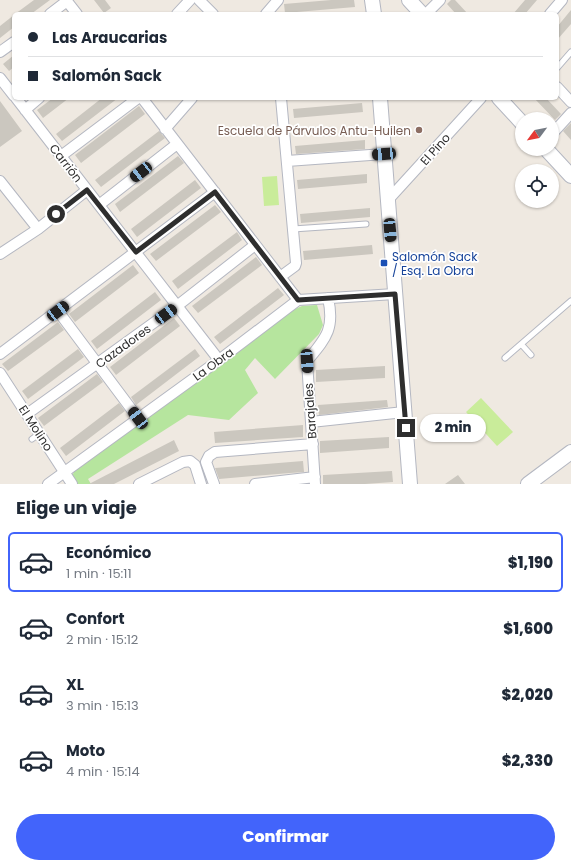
<!DOCTYPE html>
<html lang="es">
<meta charset="utf-8">
<style>
body{margin:0;font-family:Poppins,sans-serif;background:#f2f2f3;color:#1f2937;height:100vh;display:flex;flex-direction:column;font-size:15px;white-space:nowrap}
*{box-sizing:border-box;margin:0}
p{font-size:13px;color:#747a83}
.icon{flex:none;width:22px;height:22px;fill:none;stroke:currentColor;stroke-width:2;stroke-linecap:round;stroke-linejoin:round}
.map{position:relative;height:484px;overflow:hidden}
.details{display:flex;flex-direction:column;background:#fff;flex:1}
.details>*{flex:none}
.banner{position:absolute;left:12px;top:12px;width:547px;height:88px;border-radius:6px;box-shadow:0 1px 3px #0004;display:grid;align-content:center;height:88px;padding:0 16px;background:#fff}
.needle{width:26px;rotate:238deg}
.buttons{position:absolute;left:515px;top:112px;display:grid;gap:8px}
.buttons a{display:grid;place-items:center;width:44px;height:44px;border-radius:50%;background:#fff;box-shadow:0 1px 3px #0004;font-size:20px}
.end{position:absolute;width:18px;height:18px;margin:-9px;border:5px solid #2e2e2e;background:#fff;box-shadow:0 0 0 2px #fff}
.from{border-radius:50%}
.bubble{position:absolute;height:28px;border-radius:14px;background:#fff;box-shadow:0 1px 3px #0004;font-size:13px;font-weight:800;line-height:28px;text-align:center}
.car{position:absolute;width:12px;height:24px;margin:-12px -6px;border-radius:5px;box-shadow:0 0 3px 1px #0007;background:linear-gradient(#222 24%,#8ab4d8 0 40%,#222 0 76%,#8ab4d8 0 86%,#222 0)}
.banner b{display:flex;align-items:center;gap:14px;height:38px;font-size:15px}
.banner b+b{border-top:1px solid #e0e1e3}
.banner i{width:10px;height:10px;background:#1f2937}
ul{padding:0;list-style:none}
li{display:flex;align-items:center;gap:12px;height:60px;margin:0 8px 6px;padding:0 8px;border:2px solid transparent;border-radius:6px}
li div{flex:1}
li b{display:block;font-size:15px}
li em{font-style:normal;font-weight:800}
li.selected{border-color:#4264fb}
li>.icon{width:36px;height:36px;stroke-width:1.5}
h2{padding:0 16px;font-size:18px;line-height:48px}
.action{display:flex;gap:8px;margin-top:auto;padding:8px 16px}
.action a{flex:1;height:46px;border-radius:24px;background:#4264fb;color:#fff;font-size:16px;font-weight:800;line-height:46px;text-align:center}
.map>svg:first-child{display:block}
.green{fill:#b6e59e}
.pitch{fill:#c9ec9a}
.building{fill:#cbc7bf}
.lines{fill:none;stroke-linecap:round;stroke-linejoin:round}
.lane-casing{stroke:#b4b7c1;stroke-width:7}
.street-casing{stroke:#b4b7c1;stroke-width:12}
.secondary-casing{stroke:#b4b7c1;stroke-width:16}
.lane{stroke:#fff;stroke-width:5}
.street{stroke:#fff;stroke-width:10}
.secondary{stroke:#fff;stroke-width:14}
.route{stroke:#2e2e2e;stroke-width:5}
.education-dot{fill:#8d6e63;stroke:#fff;stroke-width:1.5}
.transit-dot{fill:#1a4fb4;stroke:#fff;stroke-width:1.5}
.labels{text-anchor:middle;dominant-baseline:central;stroke-width:3.5;stroke-linejoin:round;paint-order:stroke}
.education-label{font-size:12px;fill:#785e54;stroke:#fff;text-anchor:end}
.street-label{font-size:12px;fill:#2e2e2e;stroke:#fff}
.transit-label{font-size:12px;fill:#164399;stroke:#fff;text-anchor:start}
</style>
<div class="map">
<svg width="571" height="484" viewBox="0 0 571 484">
<rect width="100%" height="100%" fill="#efe9e1"/>
<path class="green" d="M317,305L323,325L319,334L275,379L255,358L245,370L258,393L229,420L188,415L88,479L91,484H77L72,476L75,470L293,310L302,306Z"/>
<path class="pitch" d="M277,176L279,205L264,206L262,177Z
M481,398L513,432L497,446L466,412Z"/>
<path class="building" d="M34,0H50L31,14H15Z
M94,0H105L111,8L104,13Z
M331,0H354L355,7L285,13L284,4Z
M451,0H455L468,14H456L447,4Z
M525,0H537L525,14H513Z
M571,10V24L557,40V27Z
M14,15V27L0,38V26Z
M14,55V67L9,71L3,64Z
M53,98H69L43,118L37,110Z
M102,98H118L62,141L56,134Z
M534,98H546L561,114L555,120Z
M0,101L22,131L0,147Z
M362,103L363,112L294,118L293,109Z
M139,106L145,114L81,163L75,155Z
M571,123V140L563,131Z
M159,131L165,138L101,187L95,180Z
M365,140V149L296,154L295,146Z
M178,156L184,163L120,212L115,204Z
M367,174V183L298,189L297,180Z
M195,180L201,188L137,237L131,229Z
M215,205L221,212L156,261L150,254Z
M370,208V217L301,223L300,214Z
M237,232L242,240L178,289L172,281Z
M372,245L373,254L304,260L303,251Z
M256,257L262,265L198,313L192,306Z
M133,265L139,273L75,322L69,314Z
M278,288L284,295L220,344L214,337Z
M155,292L161,300L97,349L91,341Z
M174,318L180,326L116,375L110,367Z
M58,322L64,330L8,371L2,364Z
M78,349L84,357L28,399L22,391Z
M195,349L200,356L136,405L131,397Z
M385,366V378L316,382V370Z
M97,374L103,382L44,426L38,418Z
M387,400L388,407L319,415L318,405Z
M119,403L125,411L66,456L60,448Z
M303,425V437L215,443L214,432Z
M389,437V448L320,453V441Z
M174,440L179,451L114,484H89Z
M303,461L304,472L290,473L219,479L215,468Z
M392,471L393,482L365,484H323V475Z
M458,475L465,484H445Z"/>
<g class="lines">
<defs>
<path id="lane" d="M557,68L571,52
M293,229L366,224
M521,344L531,355
M505,358L571,301
M32,439L39,434"/>
<path id="street" d="M66,0L77,14
M199,0L213,14
M50,14L67,1
M177,14L190,0
M266,14L278,0
M426,14L440,0
M550,14L562,0
M0,52L14,42
M0,78L14,96
M557,87L571,102
M16,98L219,360
M142,98L298,300
M25,110L39,98
M165,129L192,98
M552,134L571,113
M61,156L138,98
M287,161L384,154
M0,181L38,229
M388,200L481,98
M99,205L177,144
M0,254L38,229L87,190
M280,277L295,266L296,263L281,98
M58,311L138,418
M0,354L215,192
M0,373L72,484
M27,414L177,306L255,245
M311,422L404,412
M48,484L219,360L298,300L395,294
M139,484L183,462L190,461L195,465L201,484
M214,484L206,462L209,456L215,452L313,444
M255,484L315,477
M315,484L307,361C326,338 335,329 328,298"/>
<path id="secondary" d="M372,0L374,14
M409,0L422,14
M380,98L410,484
M499,98L522,123
M546,149L571,176
M528,484L571,452"/>
</defs>
<use href="#lane" class="lane-casing"/>
<use href="#street" class="street-casing"/>
<use href="#secondary" class="secondary-casing"/>
<use href="#lane" class="lane"/>
<use href="#street" class="street"/>
<use href="#secondary" class="secondary"/>
</g>
<g class="lines">
<path class="route" d="M56,214L87,190L136,252L215,192L298,300L395,294L406,428"/>
</g>
<circle class="education-dot" cx="419" cy="130" r="4"/>
<rect class="transit-dot" x="380" y="259" width="8" height="8" rx="2"/>
<g class="labels">
<g class="education-label">
<text x="411" y="130">Escuela de Párvulos Antu-Huilen</text>
</g>
<g class="street-label">
<text transform="translate(435 149) rotate(-48)">El Pino</text>
<text transform="translate(66 163) rotate(52)">Carrión</text>
<text transform="translate(123 346) rotate(-36)">Cazadores</text>
<text transform="translate(213 364) rotate(-36)">La Obra</text>
<text transform="translate(310 411) rotate(-94)">Barajales</text>
<text transform="translate(36 428) rotate(57)">El Molino</text>
</g>
<g class="transit-label">
<text x="392" y="256">Salomón Sack<tspan x="392" dy="14">/ Esq. La Obra</tspan></text>
</g>
</g>
</svg>
<div class="buttons">
<a><svg class="needle" viewBox="-14 -14 28 28"><path d="M0-13l5 13h-10z" fill="#e53935"/><path d="M0 13l5-13h-10z" fill="#747a83"/></svg></a>
<a><svg class="icon" aria-label="locate" viewBox="0 0 24 24"><circle cx="12" cy="12" r="6"/><path d="M12 2v4M12 18v4M2 12h4M18 12h4"/></svg></a>
</div>
<i class="end from" style="left:56px;top:214px"></i>
<i class="end" style="left:406px;top:428px"></i>
<div class="bubble" style="left:420px;top:414px;width:66px">2 min</div>
<i class="car" style="left:384px;top:154px;rotate:266deg"></i>
<i class="car" style="left:141px;top:172px;rotate:232deg"></i>
<i class="car" style="left:390px;top:230px;rotate:175deg"></i>
<i class="car" style="left:58px;top:311px;rotate:53deg"></i>
<i class="car" style="left:166px;top:314px;rotate:54deg"></i>
<i class="car" style="left:307px;top:361px;rotate:176deg"></i>
<i class="car" style="left:138px;top:418px;rotate:323deg"></i>
<div class="banner">
<b><i class="from"></i>Las Araucarias</b>
<b><i></i>Salomón Sack</b>
</div>
</div>
<section class="details">
<h2>Elige un viaje</h2>
<ul>
<li class="selected"><svg class="icon" aria-label="car" viewBox="0 0 24 24"><path d="M5 17H2v-5l4-1 3-4h7l3 4 3 1v5h-3M9 17h6M6 11h13"/><circle cx="7" cy="17" r="2"/><circle cx="17" cy="17" r="2"/></svg><div><b>Económico</b><p>1 min · 15:11</p></div><em>$1,190</em></li>
<li><svg class="icon" aria-label="car" viewBox="0 0 24 24"><path d="M5 17H2v-5l4-1 3-4h7l3 4 3 1v5h-3M9 17h6M6 11h13"/><circle cx="7" cy="17" r="2"/><circle cx="17" cy="17" r="2"/></svg><div><b>Confort</b><p>2 min · 15:12</p></div><em>$1,600</em></li>
<li><svg class="icon" aria-label="car" viewBox="0 0 24 24"><path d="M5 17H2v-5l4-1 3-4h7l3 4 3 1v5h-3M9 17h6M6 11h13"/><circle cx="7" cy="17" r="2"/><circle cx="17" cy="17" r="2"/></svg><div><b>XL</b><p>3 min · 15:13</p></div><em>$2,020</em></li>
<li><svg class="icon" aria-label="car" viewBox="0 0 24 24"><path d="M5 17H2v-5l4-1 3-4h7l3 4 3 1v5h-3M9 17h6M6 11h13"/><circle cx="7" cy="17" r="2"/><circle cx="17" cy="17" r="2"/></svg><div><b>Moto</b><p>4 min · 15:14</p></div><em>$2,330</em></li>
</ul>
<div class="action"><a>Confirmar</a></div>
</section>
